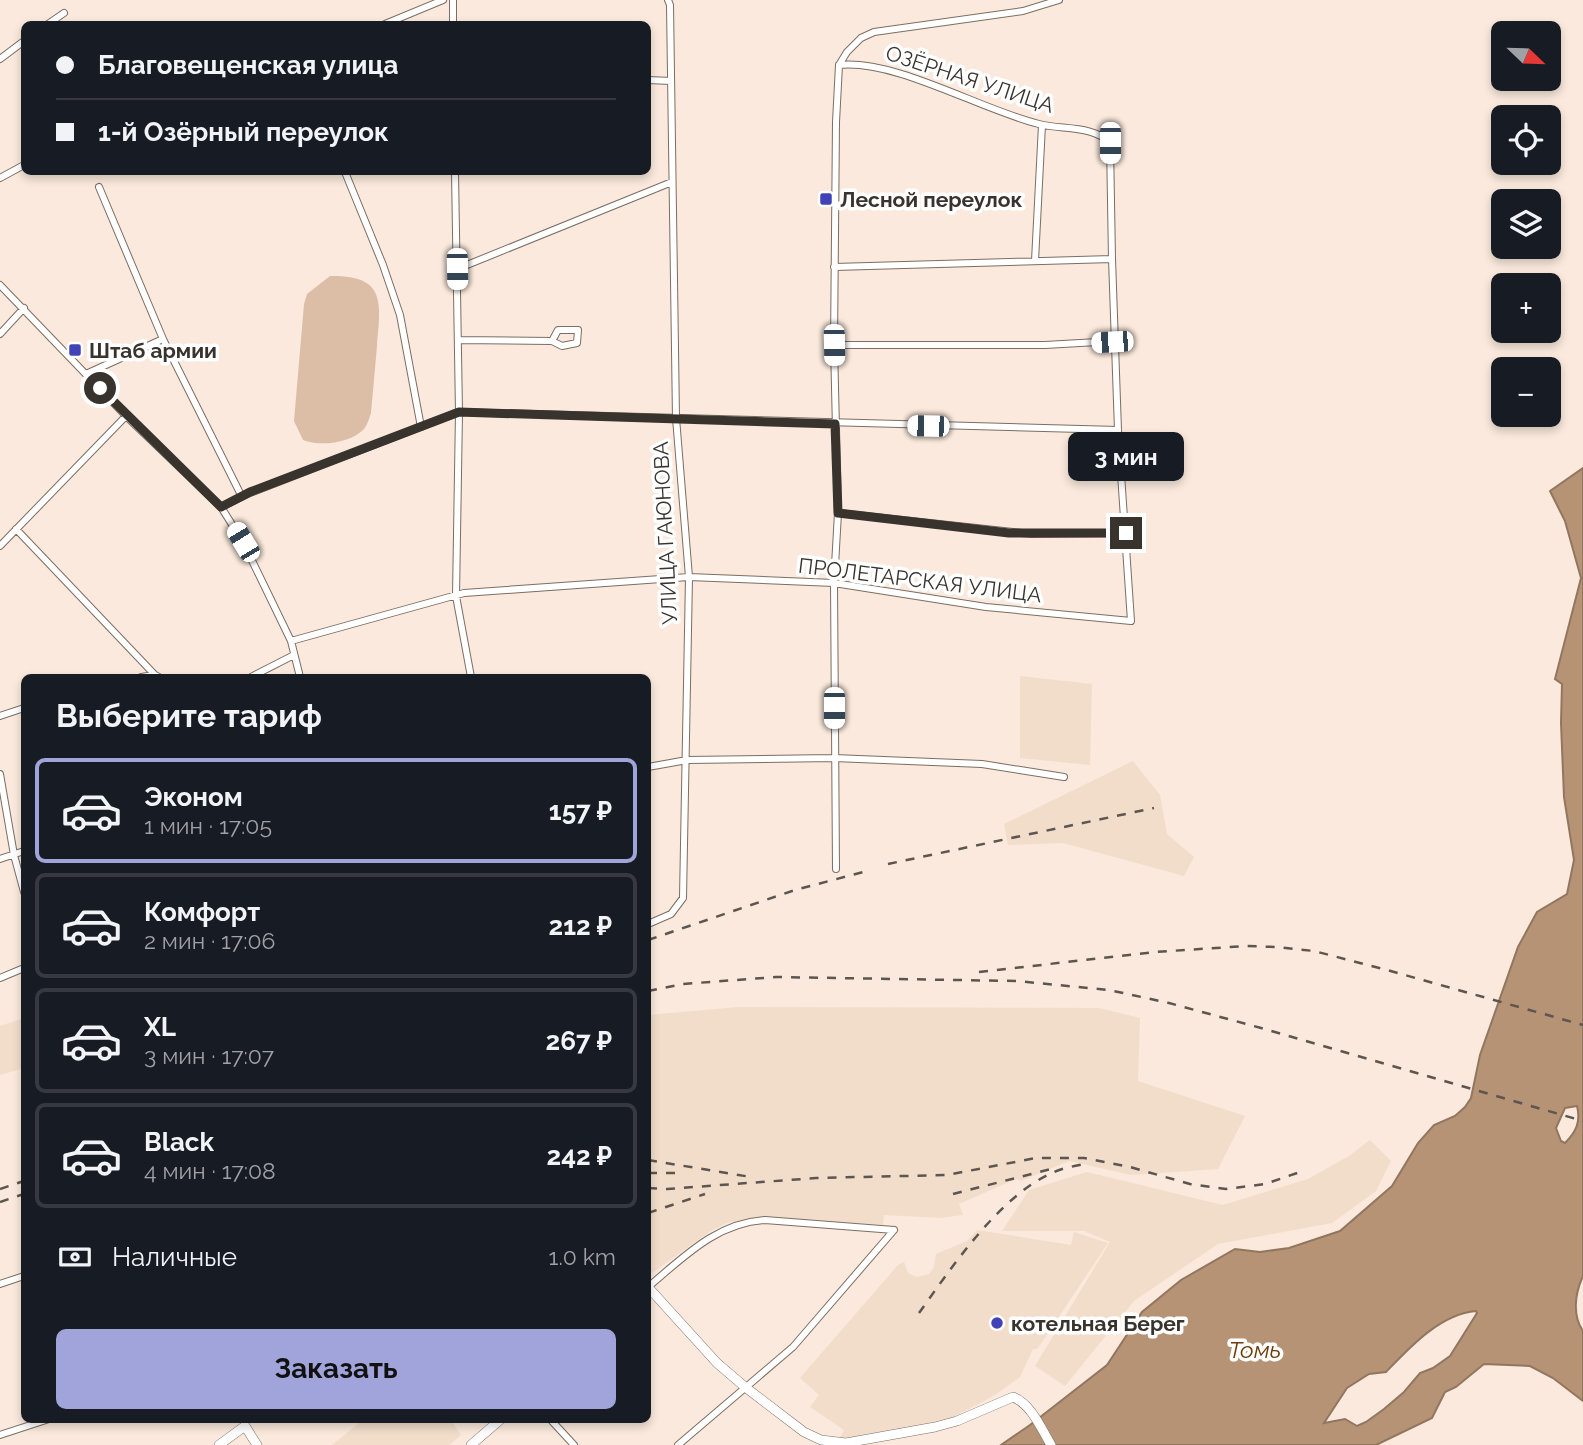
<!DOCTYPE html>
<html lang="ru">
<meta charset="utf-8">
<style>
body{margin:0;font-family:Raleway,sans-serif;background:#242831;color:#f1f3f6;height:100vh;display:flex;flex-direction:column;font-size:26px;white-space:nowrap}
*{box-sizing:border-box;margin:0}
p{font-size:23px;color:#9ea1a6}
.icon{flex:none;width:38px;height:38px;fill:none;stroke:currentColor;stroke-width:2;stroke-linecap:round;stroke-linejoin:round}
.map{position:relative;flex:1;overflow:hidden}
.drawer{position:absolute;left:21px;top:674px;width:630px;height:749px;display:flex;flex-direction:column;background:#171b24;border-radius:10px;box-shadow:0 4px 10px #0003}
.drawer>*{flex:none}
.top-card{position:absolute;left:21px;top:21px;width:630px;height:154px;border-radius:10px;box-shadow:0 4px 10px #0003;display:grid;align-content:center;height:154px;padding:0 35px;background:#171b24}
.needle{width:46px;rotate:113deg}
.tools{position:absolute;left:1491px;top:21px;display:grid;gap:14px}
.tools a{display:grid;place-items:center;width:70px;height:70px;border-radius:10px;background:#171b24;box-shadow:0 4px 10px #0003;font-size:35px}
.end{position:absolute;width:32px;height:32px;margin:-16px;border:9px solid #39332e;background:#fff;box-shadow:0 0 0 4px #fff}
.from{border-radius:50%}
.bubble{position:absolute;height:49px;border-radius:10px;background:#171b24;box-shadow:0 4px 10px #0003;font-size:23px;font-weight:700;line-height:49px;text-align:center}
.car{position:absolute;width:21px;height:42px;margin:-21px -10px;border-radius:9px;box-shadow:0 0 5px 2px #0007;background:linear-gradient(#fff 24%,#345 0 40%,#fff 0 76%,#345 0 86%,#fff 0)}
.top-card b{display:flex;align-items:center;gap:24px;height:66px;font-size:26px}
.top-card b+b{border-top:2px solid #363941}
.top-card i{width:18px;height:18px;background:#f1f3f6}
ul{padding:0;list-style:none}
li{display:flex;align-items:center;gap:21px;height:105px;margin:0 14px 10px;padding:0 21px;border:4px solid #363941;border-radius:10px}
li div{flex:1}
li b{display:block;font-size:26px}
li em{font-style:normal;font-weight:700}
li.current{border-color:#a1a4da}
li>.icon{width:63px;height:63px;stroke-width:1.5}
h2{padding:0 35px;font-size:32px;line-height:84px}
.pay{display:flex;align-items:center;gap:18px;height:77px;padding:0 35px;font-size:26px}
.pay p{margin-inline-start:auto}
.action{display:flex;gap:14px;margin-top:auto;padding:14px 35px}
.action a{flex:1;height:80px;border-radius:10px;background:#a1a4da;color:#111;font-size:28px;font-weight:700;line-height:80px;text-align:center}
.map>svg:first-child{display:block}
.built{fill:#f2ddca}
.green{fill:#dcbea6}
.water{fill:#b79376;stroke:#917660;stroke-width:2;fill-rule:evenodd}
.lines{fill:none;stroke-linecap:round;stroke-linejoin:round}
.street-casing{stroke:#7c6e62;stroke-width:8}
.secondary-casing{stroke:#7c6e62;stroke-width:10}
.street{stroke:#fff;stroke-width:6}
.secondary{stroke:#fff;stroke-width:9}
.rail{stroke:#5d554f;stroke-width:2.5;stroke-dasharray:9 9;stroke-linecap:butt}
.route{stroke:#39332e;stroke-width:9}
.poi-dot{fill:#4043b7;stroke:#fff;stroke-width:2.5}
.labels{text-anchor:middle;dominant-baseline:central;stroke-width:7;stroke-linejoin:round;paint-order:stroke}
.street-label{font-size:21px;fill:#39332e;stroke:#fff}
.poi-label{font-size:21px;font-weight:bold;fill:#39332e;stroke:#fff;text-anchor:start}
.water-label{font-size:23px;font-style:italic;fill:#6c3d09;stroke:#fff}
</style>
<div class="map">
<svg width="1583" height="1445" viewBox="0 0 1583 1445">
<rect width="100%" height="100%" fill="#fae9dc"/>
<path class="built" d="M1020,676L1092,684L1090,765L1020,758Z
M1133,761L1160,795L1167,834L1194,857L1184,876L1063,843L1008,845L1004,824Z
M738,1007L1099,1008L1140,1018L1138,1081L1245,1116L1218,1169L1131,1175L1069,1161L1021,1181L1016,1179L959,1204L963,1215L940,1218L884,1215L883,1225L762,1217L727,1223L709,1232L652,1273L648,1267V1015Z
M24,1018V1068L0,1075V1026Z
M1370,1140L1391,1161L1376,1191L1332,1223L1218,1244L1134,1301L1065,1386L1035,1366L1110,1242L1084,1231H1002L1029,1190L1087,1172L1223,1205L1308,1179L1349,1156Z
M977,1230L1071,1245L1074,1232L1108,1243L1042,1342L1037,1349H1033L1020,1377L995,1395L952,1418L862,1437L839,1439L844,1430L810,1407L819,1395L800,1378L898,1265L904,1262L908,1273L917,1277L929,1274L934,1267L936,1254L967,1241Z
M364,1419H450L461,1435L449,1445H332Z"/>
<path class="green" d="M330,276C386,275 381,302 377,346C375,368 373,391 371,413C369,418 368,424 364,429C351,443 320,447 303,440L294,421L304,304L307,294Z"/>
<path class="water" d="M1583,468V1276C1575,1293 1572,1315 1583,1331V1401L1553,1378L1530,1366L1484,1364L1456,1387L1445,1392L1432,1418L1376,1445H1001L1030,1425L1107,1365L1142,1312L1181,1280L1235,1249L1260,1252L1289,1248L1340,1231L1392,1186L1418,1143L1434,1125L1455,1116L1465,1107L1471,1098L1480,1055L1518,947L1537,912L1567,894L1574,860L1564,797L1561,723L1562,684L1555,679L1581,578L1565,521L1550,491ZM1577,1106C1581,1122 1576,1132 1565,1143L1561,1141L1556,1128L1565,1108ZM1476,1311L1477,1313L1450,1356L1433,1368L1420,1373L1404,1392L1384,1409L1366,1422L1357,1426L1345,1419L1324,1423L1347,1388L1369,1374L1386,1372C1409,1348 1440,1314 1476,1311Z"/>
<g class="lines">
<defs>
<path id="street" d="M453,0V24
M48,24L64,13
M385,24L443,0
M0,59L24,41
M648,80L671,81
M345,172L383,265L400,315L421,427
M455,172L459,412L456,596L471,677
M0,178L24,165
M99,187L163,339L242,497
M1035,261L1042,125
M834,267L1112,259
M457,269L672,182
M0,285L126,416L221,507L243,542L291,641L300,677
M0,334L24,308
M458,340L552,341L562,346L577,343L578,330H558L552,341
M834,345H1045L1115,341
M86,374L163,339
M221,507L250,493L459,412L1118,430
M838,513L1031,534L1126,533
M16,529L155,675
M0,546L126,416
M291,641L464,593L689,577L834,583L986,607L1131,621L1118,430L1112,259L1110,143C1093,125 1062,130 1039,124C981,110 896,59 839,65
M141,677L155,675L159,677
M251,677L294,655
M0,716L24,708
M648,767L687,760L834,758L982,764L1064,777
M0,774L14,855L24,892
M0,859L24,851
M836,869L834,583L838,513L834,345L836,122L839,65L847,52L861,38L874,32L1023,11L1059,0
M648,924L671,914L683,898L689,577L676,418L670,5L668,0
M0,978L24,968
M0,1284L24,1276
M648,1287C684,1257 716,1223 765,1220L894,1230
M550,1419L574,1445
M0,1435L49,1419
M678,1445L793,1347L894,1230"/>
<path id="secondary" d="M648,1287L717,1363L745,1387L804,1432L821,1440L846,1443L935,1427L957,1421L1013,1397C1031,1404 1041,1428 1051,1445
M219,1445L245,1426L257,1445
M471,1445L501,1419"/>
</defs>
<use href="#street" class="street-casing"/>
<use href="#secondary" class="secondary-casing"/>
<use href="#street" class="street"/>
<use href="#secondary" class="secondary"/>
<path class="rail" d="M888,864L1154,808
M648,940L795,890L867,871
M979,972L1155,952L1246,946L1276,947L1314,951L1387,970L1583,1025
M648,991L683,984L776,977L1017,981L1109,990L1169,1003L1261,1028L1583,1121
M648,1160L751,1177
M648,1173H681
M648,1188L667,1189L816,1178L947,1175L1036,1158H1084L1130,1167L1190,1184L1226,1189L1265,1184L1303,1171
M0,1189L24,1181
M953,1194L1055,1168
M0,1202L24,1194
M648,1213L705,1194
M919,1313C952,1267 1000,1195 1054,1172C1063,1168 1075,1166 1085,1164"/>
</g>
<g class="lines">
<path class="route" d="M100,388L221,507L250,492L459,412L835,424L838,513L1009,533H1126"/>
</g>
<g class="poi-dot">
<rect x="819" y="192" width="14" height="14" rx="3.5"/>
<rect x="68" y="343" width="14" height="14" rx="3.5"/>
<circle cx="997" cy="1323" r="7"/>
</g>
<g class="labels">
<g class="street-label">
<text transform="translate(970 79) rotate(18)">ОЗЁРНАЯ УЛИЦА</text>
<text transform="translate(665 533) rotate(-93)">УЛИЦА ГАЮНОВА</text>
<text transform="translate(920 580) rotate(7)">ПРОЛЕТАРСКАЯ УЛИЦА</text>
</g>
<g class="poi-label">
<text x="840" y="199">Лесной переулок</text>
<text x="89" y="350">Штаб армии</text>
<text x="1011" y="1323">котельная Берег</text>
</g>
<g class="water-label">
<text x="1255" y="1349">Томь</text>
</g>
</g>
</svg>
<div class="tools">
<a><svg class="needle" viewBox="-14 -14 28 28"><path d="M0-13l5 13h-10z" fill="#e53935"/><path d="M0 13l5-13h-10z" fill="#9ea1a6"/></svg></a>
<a><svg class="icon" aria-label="locate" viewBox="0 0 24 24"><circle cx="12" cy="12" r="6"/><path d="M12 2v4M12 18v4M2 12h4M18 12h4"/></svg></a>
<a><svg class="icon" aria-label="layers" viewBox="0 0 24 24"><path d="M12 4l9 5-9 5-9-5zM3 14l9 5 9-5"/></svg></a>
<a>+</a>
<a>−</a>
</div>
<i class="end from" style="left:100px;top:388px"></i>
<i class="end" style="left:1126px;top:533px"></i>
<div class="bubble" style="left:1068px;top:432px;width:116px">3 мин</div>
<i class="car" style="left:1110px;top:143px;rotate:180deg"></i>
<i class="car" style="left:457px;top:269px;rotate:179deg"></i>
<i class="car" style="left:1112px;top:342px;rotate:267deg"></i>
<i class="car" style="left:834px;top:345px;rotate:179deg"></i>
<i class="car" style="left:928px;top:426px;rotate:271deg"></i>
<i class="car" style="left:243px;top:542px;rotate:329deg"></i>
<i class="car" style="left:834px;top:708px;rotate:180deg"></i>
<div class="top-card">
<b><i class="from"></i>Благовещенская улица</b>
<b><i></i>1-й Озёрный переулок</b>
</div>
<section class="drawer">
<h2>Выберите тариф</h2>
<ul>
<li class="current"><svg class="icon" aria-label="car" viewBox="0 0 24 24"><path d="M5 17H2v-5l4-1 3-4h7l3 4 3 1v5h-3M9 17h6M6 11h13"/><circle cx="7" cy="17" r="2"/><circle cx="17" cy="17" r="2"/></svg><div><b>Эконом</b><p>1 мин · 17:05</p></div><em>157 ₽</em></li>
<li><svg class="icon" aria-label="car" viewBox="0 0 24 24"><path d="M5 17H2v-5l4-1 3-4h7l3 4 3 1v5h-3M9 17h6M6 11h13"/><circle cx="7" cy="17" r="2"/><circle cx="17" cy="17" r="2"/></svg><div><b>Комфорт</b><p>2 мин · 17:06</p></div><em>212 ₽</em></li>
<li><svg class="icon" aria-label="car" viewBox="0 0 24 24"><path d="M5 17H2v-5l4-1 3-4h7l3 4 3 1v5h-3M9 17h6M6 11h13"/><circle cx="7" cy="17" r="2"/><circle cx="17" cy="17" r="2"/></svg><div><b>XL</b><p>3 мин · 17:07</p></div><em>267 ₽</em></li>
<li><svg class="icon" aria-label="car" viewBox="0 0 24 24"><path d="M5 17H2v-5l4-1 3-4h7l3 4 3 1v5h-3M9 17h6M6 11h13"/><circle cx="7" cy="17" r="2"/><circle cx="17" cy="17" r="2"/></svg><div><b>Black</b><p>4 мин · 17:08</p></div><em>242 ₽</em></li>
</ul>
<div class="pay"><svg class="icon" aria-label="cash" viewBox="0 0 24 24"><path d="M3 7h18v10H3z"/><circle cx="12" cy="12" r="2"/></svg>Наличные<p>1.0 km</p></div>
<div class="action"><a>Заказать</a></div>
</section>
</div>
